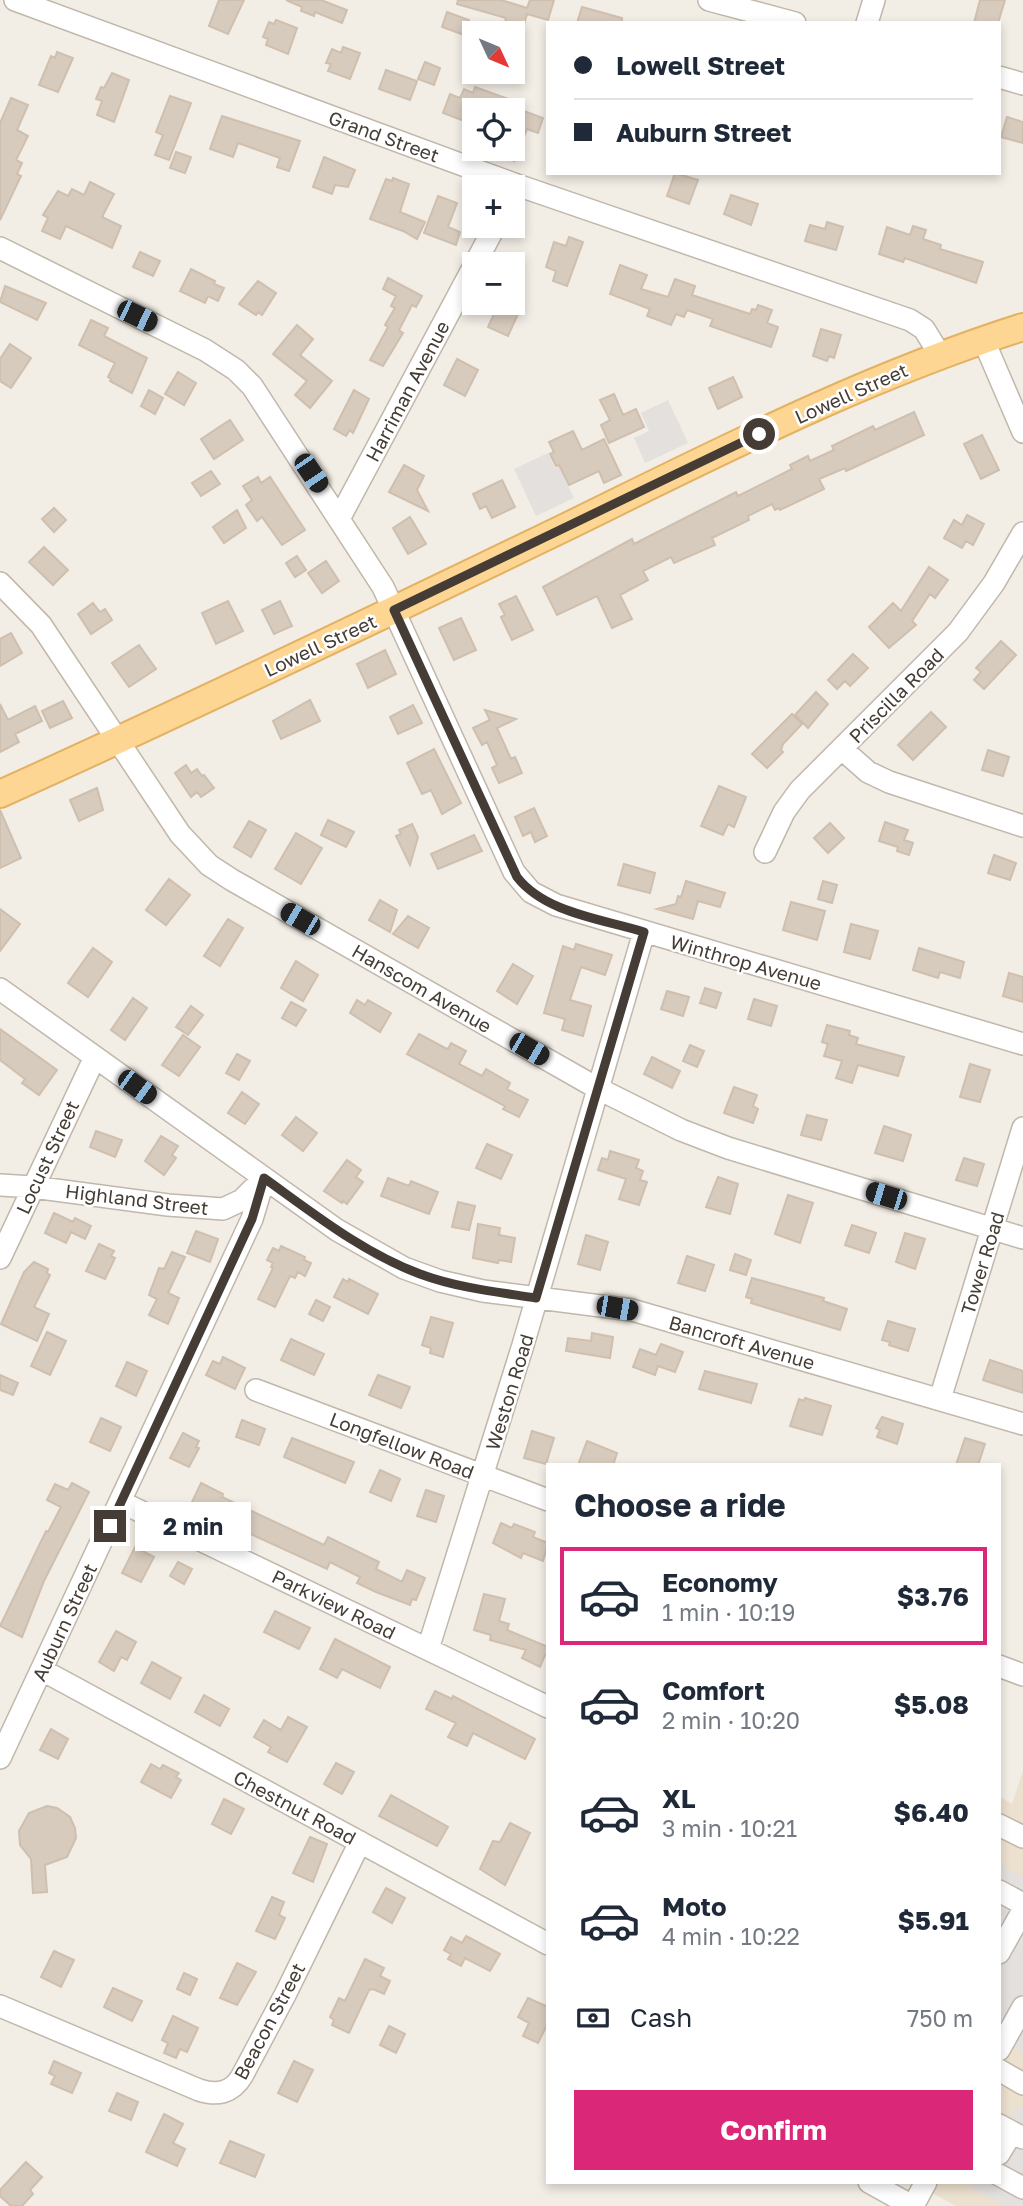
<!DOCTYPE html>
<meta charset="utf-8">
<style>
body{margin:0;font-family:"Golos Text",sans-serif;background:#f2f2f3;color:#1f2937;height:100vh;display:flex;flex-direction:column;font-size:26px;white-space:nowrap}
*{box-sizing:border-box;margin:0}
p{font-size:23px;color:#747a83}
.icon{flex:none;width:38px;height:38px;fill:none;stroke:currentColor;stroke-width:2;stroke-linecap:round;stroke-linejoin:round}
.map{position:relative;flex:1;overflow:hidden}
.side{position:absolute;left:546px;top:1463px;width:455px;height:721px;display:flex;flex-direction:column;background:#fff;border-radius:0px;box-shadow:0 4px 10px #0003}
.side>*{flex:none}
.guide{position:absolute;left:546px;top:21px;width:455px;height:154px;border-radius:0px;box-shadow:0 4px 10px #0003;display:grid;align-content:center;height:154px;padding:0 28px;background:#fff}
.needle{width:46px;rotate:134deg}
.buttons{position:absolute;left:462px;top:21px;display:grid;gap:14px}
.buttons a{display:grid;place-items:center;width:63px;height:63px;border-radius:0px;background:#fff;box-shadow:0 4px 10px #0003;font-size:35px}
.end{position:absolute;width:32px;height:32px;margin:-16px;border:9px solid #453d35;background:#fff;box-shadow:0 0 0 4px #fff}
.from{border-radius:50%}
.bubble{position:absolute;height:49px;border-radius:0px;background:#fff;box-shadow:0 4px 10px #0003;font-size:23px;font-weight:700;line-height:49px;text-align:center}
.car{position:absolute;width:21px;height:42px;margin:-21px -10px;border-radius:9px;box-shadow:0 0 5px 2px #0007;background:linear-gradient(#222 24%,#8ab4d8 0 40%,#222 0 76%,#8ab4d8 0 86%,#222 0)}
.guide b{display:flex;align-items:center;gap:24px;height:66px;font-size:26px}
.guide b+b{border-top:2px solid #e0e1e3}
.guide i{width:18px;height:18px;background:#1f2937}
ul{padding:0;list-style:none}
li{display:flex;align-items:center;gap:21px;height:98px;margin:0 14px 10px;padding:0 14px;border:4px solid transparent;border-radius:0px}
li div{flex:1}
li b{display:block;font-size:26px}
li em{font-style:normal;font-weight:700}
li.current{border-color:#db2777}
li>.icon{width:63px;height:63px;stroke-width:1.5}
h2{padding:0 28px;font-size:32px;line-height:84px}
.pay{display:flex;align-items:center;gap:18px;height:77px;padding:0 28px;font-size:26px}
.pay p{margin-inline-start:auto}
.button{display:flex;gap:14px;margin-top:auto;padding:14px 28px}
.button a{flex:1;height:80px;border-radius:0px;background:#db2777;color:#fff;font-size:28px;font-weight:700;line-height:80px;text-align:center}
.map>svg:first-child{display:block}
.education{fill:#ece1cf}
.parking{fill:#e3e0dd}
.building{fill:#d7cbbd;stroke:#cfbfae;stroke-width:2}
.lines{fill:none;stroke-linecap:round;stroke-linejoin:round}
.minor-casing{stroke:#c1b7ab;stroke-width:24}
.major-casing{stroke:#e3b162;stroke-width:30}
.minor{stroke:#fff;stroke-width:21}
.major{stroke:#fed693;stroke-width:26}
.route{stroke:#453d35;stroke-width:9}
.labels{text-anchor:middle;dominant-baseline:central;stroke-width:5;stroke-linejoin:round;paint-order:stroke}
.street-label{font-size:19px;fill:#453d35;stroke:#fff}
</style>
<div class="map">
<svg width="1023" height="2206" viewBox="0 0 1023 2206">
<rect width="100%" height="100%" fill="#f2ede5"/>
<path class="education" d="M1023,1770V2206H956L912,2182H999V1796L1012,1804Z"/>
<path class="parking" d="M668,400L688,443L645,463L634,438L649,431L641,413Z
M548,453L555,468L559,467L574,498L536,516L514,469Z
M999,1864L1023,1877V2053L999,2040Z
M1017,2106L1023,2109V2206H1004L971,2188L974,2182H999V2133Z"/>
<path class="building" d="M219,0H244L228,34L209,26Z
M286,0H321L347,10L342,23L315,12L314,16L301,11L302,7Z
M458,0H501L527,8L530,0H554L548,20L527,14L523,28L505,23L506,18L457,4Z
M980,0H1005L998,23H974Z
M582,7L622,18V23H577Z
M447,12L469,20L464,35L442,27Z
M276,20L297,28L288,54L266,45L268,39L263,37L269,22L274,24Z
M343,47L360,53L350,79L328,71L331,64L326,63L332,49L341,53Z
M57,52L73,58L58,92L39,85L51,56L55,58Z
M425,62L440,68L434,85L418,79Z
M386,70L417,81L410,100L379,89Z
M112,73L129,80L114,122L97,115L102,101L96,99L101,87L104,88Z
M475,87L511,100L507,110H474V120L465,117L464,121L443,113L450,94L460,98L464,89L473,93Z
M170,96L191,103L169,160L155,155L163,135L156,132Z
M11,98L28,105L17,130L28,136L16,160L22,163L17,174L21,176L0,220V123Z
M513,107L543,118L538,133L527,129L514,162Z
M222,116L300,141L289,171L277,167L280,158L238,143L233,157L210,149Z
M1007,117L1023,122V143L1001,137Z
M176,152L191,157L185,173L170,168Z
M324,157L355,170L348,187L335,185L332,194L313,187Z
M675,173L698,180L689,204L667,196Z
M393,178L409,184L400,212L425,222L417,239L403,231L370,219L386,179L392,181Z
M90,182L114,194L102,217L121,226L112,248L66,226L60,239L42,231L48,218L43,215L58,191L68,196L72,189L84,195Z
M731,195L758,204L751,225L724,214Z
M438,196L457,203L448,227L460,232L456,245L424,233Z
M827,222L843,227L836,250L805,241L810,225L825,229Z
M913,226L926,230L923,239L941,245L940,249L983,262L976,283L905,258L903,262L879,254L887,227L910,235Z
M569,237L583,242L567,286L553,281L556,271L546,267L554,242L566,246Z
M140,252L160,261L153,276L133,267Z
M620,265L647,275L641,289L668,297L675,279L695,286L692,295L750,314L752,309L756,310L758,305L772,310L767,323L778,327L771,347L710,326L713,319L687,310L684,317L676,314L671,325L647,316L650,309L610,294Z
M191,269L215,281L214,284L224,288L218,301L208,296L205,303L180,291Z
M388,278L422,296L416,307L412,305L399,330L403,333L383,366L370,360L388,327L385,325L395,308L391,306L396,296L383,289Z
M258,281L276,293L262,315L258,312L256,315L239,304Z
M5,286L46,303L37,320L0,302Z
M499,303H523L508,336L488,327Z
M91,320L108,328L104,336L147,358L132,393L110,381L111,379L108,377L115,363L79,345Z
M297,325L313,339L300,355L332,381L310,408L295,395L307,381L273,354Z
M821,329L841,335L834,358L829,356L827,361L813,356Z
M10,344L31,358L11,388L0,381V359Z
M457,359L478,370L465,396L444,385Z
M178,372L196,383L184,405L165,394Z
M733,377L742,397L718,409L709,388Z
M149,390L163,398L155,414L141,406Z
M354,390L369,399L353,433L350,430L346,436L334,429Z
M614,394L623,415L636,409L644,427L609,443L601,425L610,420L600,400Z
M914,412L924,435L846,471L845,468L819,479L824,489L780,510L779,508L775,510L772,504L748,516L749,520L712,538L715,545L674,563L671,557L643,571L648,580L620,595L632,619L612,628L597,596L557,615L543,587L632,539L634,544L736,492L738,496L792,469L790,465L808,456L810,461L834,450L832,446L873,426L875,430Z
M230,420L243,440L214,459L201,439Z
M573,431L582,450L604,439L621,475L604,483L599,471L569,485L559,465L556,466L550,454L554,452L549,442Z
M982,435L999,470L981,479L964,444Z
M404,465L424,476L417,490L428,511L389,492Z
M211,471L220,484L201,496L192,483Z
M258,477L261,483L270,477L305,530L282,545L262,517L257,521L246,505L252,500L243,486Z
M502,480L515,507L492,518L486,506L480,509L473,494Z
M54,508L66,520L54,532L42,519Z
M237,510L246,528L224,543L213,527Z
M967,515L984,524L973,545L966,541L962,548L944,538L954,520L962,525Z
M410,517L426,544L408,554L393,528Z
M44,547L68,570L53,585L29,562Z
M297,556L306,570L295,577L286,563Z
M326,561L339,581L322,593L308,573Z
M929,567L948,580L935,598L930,594L912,621L916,625L889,648L869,627L893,603L901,611Z
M516,596L533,630L512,640L501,617L505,615L499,604Z
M228,601L243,631L216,644L202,613Z
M280,601L292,626L274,634L262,610Z
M93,603L100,612L105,609L112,620L91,634L78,614Z
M461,618L476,650L454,660L439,628Z
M11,633L22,653L0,666V639Z
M1001,641L1016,655L984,689L974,680L981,672L976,668Z
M139,645L156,669L129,687L112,663Z
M385,650L396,674L368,688L357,664Z
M853,654L868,668L850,686L845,681L837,689L828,680Z
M816,692L828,704L808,728L795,715Z
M310,700L320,721L281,739L273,721Z
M63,701L72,718L50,728L42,711Z
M0,704L8,720L35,706L42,721L15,734L19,742L0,752Z
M413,705L422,723L398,734L390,717Z
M485,710L516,719L497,728L511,759L515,757L522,773L499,783L492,768L497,765L487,742L482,745L473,728L490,720Z
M931,712L946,727L913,760L898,745Z
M792,714L802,724L783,744L781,750L783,752L767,768L752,754Z
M434,749L461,803L442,814L431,790L422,794L407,763Z
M988,750L1009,757L1003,776L982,770Z
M186,765L191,773L197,769L202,776L204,775L214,788L201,797L197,792L191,797L175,773Z
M719,786L746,797L734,827L728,824L723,835L701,826Z
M97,788L103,810L79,821L70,800Z
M534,808L547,836L535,842L531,832L523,836L515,817Z
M0,810L21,858L0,868Z
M328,820L354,832L346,847L321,835Z
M249,821L266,830L251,857L234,847Z
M885,822L908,830L904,840L913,843L909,855L897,851L898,847L879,841Z
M830,823L844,838L828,853L814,838Z
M412,824L418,837L410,865L396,836L401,834L399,830Z
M296,833L322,848L301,884L275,869Z
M474,835L482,851L438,869L431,854Z
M994,855L1016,863L1010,880L988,873Z
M624,864L655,873L650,893L618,885Z
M169,879L190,895L166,925L146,910Z
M686,881L725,893L720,907L698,901L693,919L657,909L676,904L678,896L681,897Z
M823,881L837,885L832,903L818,899Z
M380,900L397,910L390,932L369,920Z
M791,902L825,911L817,940L783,930Z
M0,909L20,924L0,951Z
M408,916L429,928L418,948L393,934Z
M228,919L243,928L220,966L204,956Z
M851,924L878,931L870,959L844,952Z
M576,944L612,955L605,975L581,967L570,1000L591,1006L583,1036L562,1030L565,1019L544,1013L563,946L574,950Z
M93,948L112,962L88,997L68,983Z
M919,948L964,962L960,978L940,972L938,978L913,970Z
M296,961L318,975L303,1001L281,988Z
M513,964L533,976L517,1004L497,991Z
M1009,973L1023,977V1002L1003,996Z
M705,988L721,993L716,1008L700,1003Z
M667,991L689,997L683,1016L661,1009Z
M133,998L147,1008L125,1040L111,1030Z
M754,999L777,1006L771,1026L748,1019Z
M357,1000L365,1005L368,1000L391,1013L380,1032L350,1013Z
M291,1002L306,1010L296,1026L282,1018Z
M191,1006L203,1015L188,1035L176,1027Z
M827,1025L850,1031L849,1035L858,1038L856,1044L904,1057L898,1076L858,1065L852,1083L836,1078L842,1061L824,1056L828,1044L822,1042Z
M0,1029L57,1070L39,1095L22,1083L25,1079L0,1060Z
M419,1034L445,1048L448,1049L451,1043L466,1051L459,1064L482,1076L486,1069L510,1083L507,1089L528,1100L519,1117L503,1109L505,1106L407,1054Z
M183,1035L200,1047L179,1076L162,1065Z
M690,1045L704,1051L697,1067L683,1061Z
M237,1054L250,1061L239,1080L226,1073Z
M652,1057L680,1071L672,1088L644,1074Z
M970,1064L990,1070L980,1102L960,1097Z
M734,1087L757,1095L753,1106L758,1109L753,1123L724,1113Z
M242,1092L259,1104L245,1124L228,1113Z
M807,1115L827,1120L821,1140L801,1135Z
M296,1117L317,1133L303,1151L282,1135Z
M884,1126L911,1135L903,1161L875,1153Z
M96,1131L122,1140L115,1157L90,1147Z
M161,1136L178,1146L172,1155L176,1158L164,1175L145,1161Z
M487,1144L512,1155L501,1179L476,1168Z
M610,1151L639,1160L636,1168L643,1171L640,1180L647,1182L639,1205L619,1199L626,1179L598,1170L602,1158L608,1160Z
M964,1158L984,1164L977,1186L956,1180Z
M347,1160L361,1170L356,1177L363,1182L347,1204L343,1201L342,1203L324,1191Z
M718,1177L738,1184L730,1214L706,1207Z
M388,1178L409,1186L411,1181L438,1192L429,1214L381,1196Z
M788,1195L813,1203L800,1243L775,1234Z
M458,1202L475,1206L469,1230L452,1227Z
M54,1213L73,1222L75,1218L91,1226L85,1239L71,1232L66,1243L45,1233Z
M478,1224L500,1228L499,1235L515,1238L511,1262L499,1260L498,1263L473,1258Z
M852,1225L876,1233L869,1253L845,1245Z
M196,1231L218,1239L210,1262L187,1253Z
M905,1233L925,1239L915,1269L896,1262Z
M586,1235L608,1242L600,1270L578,1264Z
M99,1244L114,1251L111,1256L115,1258L105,1279L86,1271Z
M281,1246L305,1257L304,1260L311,1263L305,1276L298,1272L295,1278L290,1276L275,1307L258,1299L273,1268L271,1267L273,1263L267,1260L273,1248L279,1251Z
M172,1252L185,1257L168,1293L179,1298L168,1324L149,1315L157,1299L149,1295L159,1268L164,1269Z
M735,1254L751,1260L746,1275L730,1270Z
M687,1256L714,1265L705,1291L678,1283Z
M34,1262L48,1269L47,1273L50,1275L34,1307L49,1314L37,1341L1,1324L24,1272Z
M752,1278L824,1298L823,1301L847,1309L840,1330L751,1303L752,1299L746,1297Z
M343,1279L348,1282L349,1279L378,1294L368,1314L334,1297Z
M316,1300L330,1307L323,1321L309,1314Z
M431,1317L453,1323L443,1357L430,1353L431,1348L422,1345Z
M888,1321L915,1329L908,1351L889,1345L890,1342L882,1340Z
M47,1332L66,1341L50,1375L31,1366Z
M592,1333L613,1337L610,1358L566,1351L568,1338L591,1341Z
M291,1339L324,1354L314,1375L281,1360Z
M661,1344L683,1352L675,1372L658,1366L655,1375L633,1367L640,1349L656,1355Z
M223,1357L245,1368L235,1389L206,1375L213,1361L220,1364Z
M990,1360L1023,1371V1393L983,1380Z
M127,1362L147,1371L136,1396L116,1386Z
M705,1371L757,1384L751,1403L699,1389Z
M0,1375L18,1383L13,1395L0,1390Z
M378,1375L410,1387L401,1408L369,1395Z
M805,1398L831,1406L822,1435L790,1426L799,1399L804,1401Z
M882,1417L903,1424L897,1444L877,1437L880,1430L876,1428Z
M101,1418L121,1427L110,1451L90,1442Z
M242,1420L265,1429L259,1445L236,1437Z
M532,1431L554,1438L546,1464L524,1458Z
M183,1433L199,1441L196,1447L199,1448L189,1467L170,1458Z
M292,1438L354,1462L345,1483L284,1457Z
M965,1438L985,1444L978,1465H956Z
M587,1441L617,1453L613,1465H578Z
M380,1470L400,1479L391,1501L370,1492Z
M72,1483L89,1492L44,1581L22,1637L0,1626L46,1531L48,1532L61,1507L47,1500L55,1484L68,1490Z
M201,1483L223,1494L222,1497L324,1545L328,1537L379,1562L376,1569L402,1582L407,1570L425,1578L416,1600L412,1599L410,1605L376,1592L357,1583L360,1577L330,1562L327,1569L231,1525L233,1522L192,1502Z
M426,1490L444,1496L436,1522L417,1516Z
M501,1523L512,1528L514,1524L535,1532L533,1537L548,1543L543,1561L523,1553L521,1558L493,1543Z
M135,1547L154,1557L141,1582L122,1573Z
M178,1562L192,1569L184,1584L170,1576Z
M484,1594L505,1599L499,1621L509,1624L507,1630L548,1647V1656L545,1655L540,1667L522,1658L526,1650L490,1640L491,1635L474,1630Z
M275,1611L310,1628L299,1649L264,1632Z
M116,1631L136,1642L127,1660L121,1657L114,1671L99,1662Z
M335,1639L390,1667L380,1688L342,1669L337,1678L320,1669Z
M152,1662L181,1678L170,1699L141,1683Z
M435,1691L452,1699L453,1696L535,1739L525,1759L473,1733L467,1746L448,1737L456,1723L426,1709Z
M204,1695L229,1709L220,1726L195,1712Z
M288,1717L307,1727L287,1762L268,1752L271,1747L254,1737L264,1720L281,1730Z
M51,1729L68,1739L58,1759L40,1750Z
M336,1763L354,1772L342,1794L324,1784Z
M151,1764L160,1769L163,1765L179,1773L176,1777L181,1780L171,1798L141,1782Z
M391,1795L448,1827L437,1846L379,1816Z
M224,1799L244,1809L231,1834L212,1824Z
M47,1806L57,1808L70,1817L75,1828L76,1838L67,1857L45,1865L47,1892L33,1893L31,1859L20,1845L19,1831L29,1813Z
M510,1823L530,1833L505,1885L480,1869L493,1841L500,1842Z
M310,1837L327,1844L313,1882L293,1873Z
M386,1888L405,1898L392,1923L373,1912Z
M272,1897L284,1902L279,1915L285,1918L275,1939L256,1931Z
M466,1936L500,1954L490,1971L465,1958L461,1966L448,1959L451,1954L444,1950L451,1937L462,1943Z
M54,1951L74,1960L61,1987L41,1977Z
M365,1959L384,1968L380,1976L390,1981L384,1994L373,1989L369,1990L349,2033L332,2025L334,2020L330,2017L339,1998L345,2001Z
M237,1963L256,1972L237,2005L220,1998Z
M184,1973L197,1979L190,1995L177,1989Z
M113,1988L142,2001L132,2021L104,2007Z
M528,1998L548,2007V2023L538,2043L523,2036L529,2023L518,2017Z
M173,2016L198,2028L187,2052L180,2049L176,2058L164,2053L168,2043L162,2040Z
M389,2026L405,2034L396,2053L380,2045Z
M54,2061L81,2073L72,2093L51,2084L55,2076L49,2073Z
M294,2061L313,2070L297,2102L278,2093Z
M117,2093L138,2102L131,2120L109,2111Z
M164,2114L183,2124L173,2143L185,2149L177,2166L146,2152Z
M230,2141L264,2155L255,2177L220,2163Z
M26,2162L42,2177L30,2190L33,2194L22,2206H11L0,2196V2190Z"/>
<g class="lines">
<defs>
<path id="minor" d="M15,0L517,185L910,320L924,329L940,355
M709,0L795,23
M867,23L874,0
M999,77L1023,84
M0,248L205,350L236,370L252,386L383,587L514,872L531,892L556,905L1023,1044
M475,264L495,226
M983,339L1023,432
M340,517L474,266
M0,583L41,625L180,834L209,865L232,880L597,1088L681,1130L728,1148L1023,1238
M842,749L868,772L889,782L1023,826
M765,852L784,812L800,790L958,632L994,583L1023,533
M0,989L337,1230L404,1268L440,1281L483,1291L632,1310L1023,1424
M0,1185L33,1187L168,1205L223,1209L242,1200L262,1180
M0,1258L95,1057
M256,1390L548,1500
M940,1399L1023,1128
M121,1502L548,1707
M428,1649L523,1345L644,932
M999,1666L1023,1675
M42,1670L548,1944
M0,1758L252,1219L264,1179
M999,1825L1023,1837
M999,1891L1023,1904
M999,1953L1023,1910
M0,2006L199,2090C217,2096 232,2093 242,2076L286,1993L360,1842
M999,2050L1023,2007
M999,2070L1023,2084
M999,2125L1023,2138
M999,2154L1012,2132
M999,2175L1023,2188
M869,2182L912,2206
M913,2206L926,2182"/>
<path id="major" d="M0,794C191,708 380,617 568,526C717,453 865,377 1023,327"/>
</defs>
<use href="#minor" class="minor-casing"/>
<use href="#major" class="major-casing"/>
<use href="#minor" class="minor"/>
<use href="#major" class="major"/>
</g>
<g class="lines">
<path class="route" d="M110,1526L252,1219L264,1178C313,1213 363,1253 420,1274C458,1288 497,1292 536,1298L644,932C602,919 545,913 517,877L394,610L759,434"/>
</g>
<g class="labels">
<g class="street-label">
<text transform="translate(384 136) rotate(20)">Grand Street</text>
<text transform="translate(407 391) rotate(-62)">Harriman Avenue</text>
<text transform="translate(851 393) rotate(-24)">Lowell Street</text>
<text transform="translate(320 645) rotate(-25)">Lowell Street</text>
<text transform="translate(896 695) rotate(-45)">Priscilla Road</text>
<text transform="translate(746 962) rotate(16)">Winthrop Avenue</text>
<text transform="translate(422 988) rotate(30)">Hanscom Avenue</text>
<text transform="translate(47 1157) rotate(-65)">Locust Street</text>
<text transform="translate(137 1199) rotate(7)">Highland Street</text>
<text transform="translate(982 1263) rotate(-73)">Tower Road</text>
<text transform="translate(742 1342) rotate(16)">Bancroft Avenue</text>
<text transform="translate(509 1392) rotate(-73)">Weston Road</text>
<text transform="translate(402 1445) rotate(21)">Longfellow Road</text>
<text transform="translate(334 1604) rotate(26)">Parkview Road</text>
<text transform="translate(64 1622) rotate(-65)">Auburn Street</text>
<text transform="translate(295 1807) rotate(28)">Chestnut Road</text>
<text transform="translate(269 2021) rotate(-62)">Beacon Street</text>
</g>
</g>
</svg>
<div class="buttons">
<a><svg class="needle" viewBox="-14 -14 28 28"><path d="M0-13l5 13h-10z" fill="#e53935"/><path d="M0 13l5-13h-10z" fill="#747a83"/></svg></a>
<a><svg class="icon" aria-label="locate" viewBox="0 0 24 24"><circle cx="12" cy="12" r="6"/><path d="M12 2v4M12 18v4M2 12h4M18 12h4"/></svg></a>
<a>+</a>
<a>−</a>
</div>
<i class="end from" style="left:759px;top:434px"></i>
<i class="end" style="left:110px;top:1526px"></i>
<div class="bubble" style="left:135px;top:1502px;width:116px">2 min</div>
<i class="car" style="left:137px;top:316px;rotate:116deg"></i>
<i class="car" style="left:311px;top:473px;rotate:146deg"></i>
<i class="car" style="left:300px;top:919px;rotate:300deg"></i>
<i class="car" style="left:529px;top:1049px;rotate:120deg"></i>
<i class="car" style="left:137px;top:1087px;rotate:126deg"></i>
<i class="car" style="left:886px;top:1196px;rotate:287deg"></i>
<i class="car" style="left:617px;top:1308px;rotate:100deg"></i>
<div class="guide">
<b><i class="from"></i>Lowell Street</b>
<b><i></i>Auburn Street</b>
</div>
<section class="side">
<h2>Choose a ride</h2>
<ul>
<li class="current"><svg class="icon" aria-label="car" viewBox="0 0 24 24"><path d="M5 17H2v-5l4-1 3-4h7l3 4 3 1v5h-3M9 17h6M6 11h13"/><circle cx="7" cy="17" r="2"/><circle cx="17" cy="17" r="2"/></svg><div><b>Economy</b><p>1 min · 10:19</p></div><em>$3.76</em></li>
<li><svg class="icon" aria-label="car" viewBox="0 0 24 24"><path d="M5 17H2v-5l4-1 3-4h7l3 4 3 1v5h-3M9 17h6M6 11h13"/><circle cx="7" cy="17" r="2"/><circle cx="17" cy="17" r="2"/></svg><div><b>Comfort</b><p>2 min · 10:20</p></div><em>$5.08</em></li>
<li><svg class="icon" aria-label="car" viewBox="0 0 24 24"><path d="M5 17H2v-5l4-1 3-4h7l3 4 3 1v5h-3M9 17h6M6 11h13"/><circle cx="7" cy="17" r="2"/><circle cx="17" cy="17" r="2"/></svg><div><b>XL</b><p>3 min · 10:21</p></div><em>$6.40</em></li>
<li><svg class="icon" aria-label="car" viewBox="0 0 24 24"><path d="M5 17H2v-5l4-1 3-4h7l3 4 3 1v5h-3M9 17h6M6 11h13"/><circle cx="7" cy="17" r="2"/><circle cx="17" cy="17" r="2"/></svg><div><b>Moto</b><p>4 min · 10:22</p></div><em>$5.91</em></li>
</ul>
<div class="pay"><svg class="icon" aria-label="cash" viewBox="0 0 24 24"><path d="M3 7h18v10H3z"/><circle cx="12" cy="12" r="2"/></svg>Cash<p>750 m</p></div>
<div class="button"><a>Confirm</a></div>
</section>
</div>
